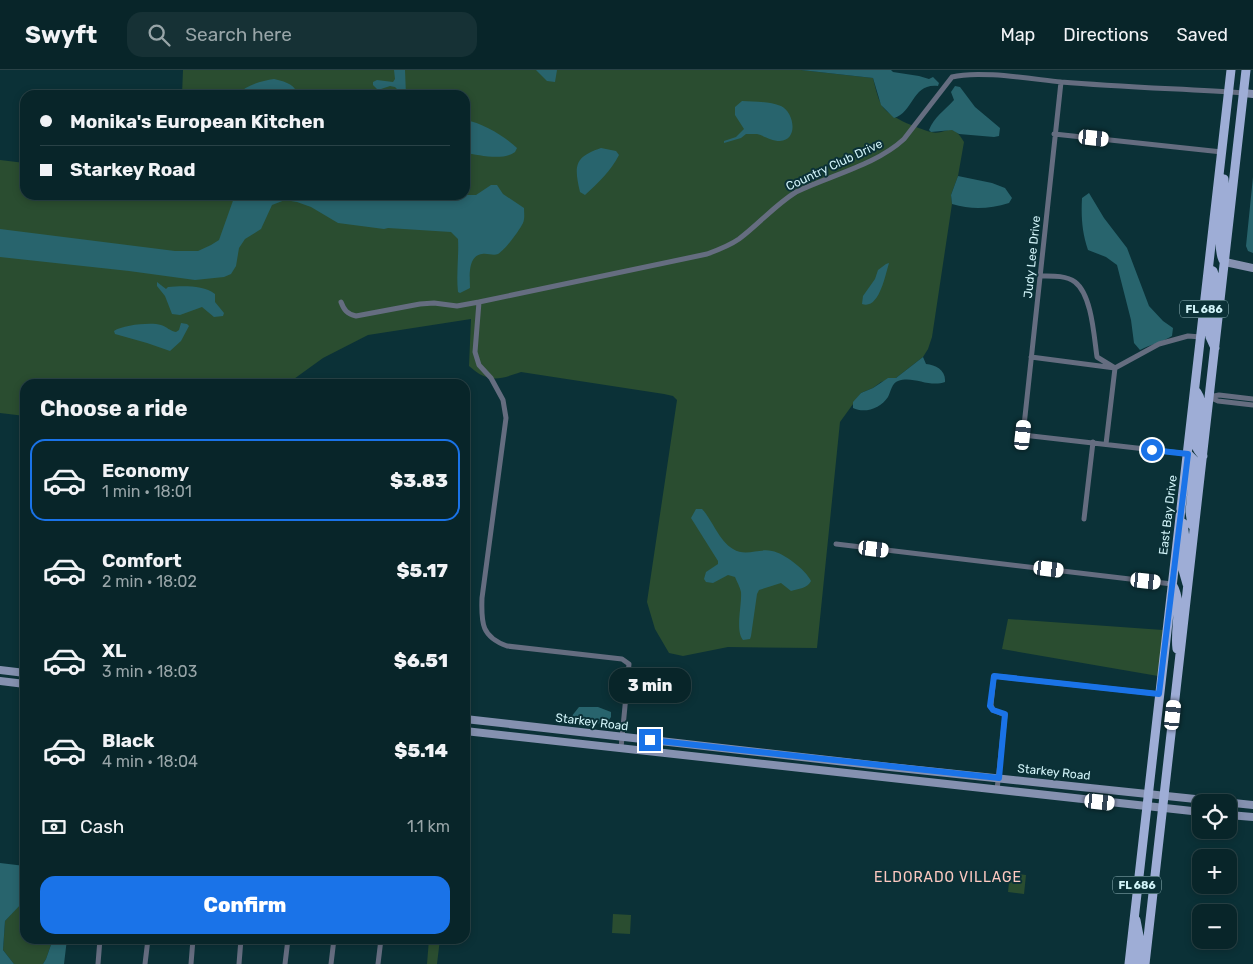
<!DOCTYPE html>
<meta charset="utf-8">
<style>
body{margin:0;font-family:Rubik,sans-serif;background:#163135;color:#f1f3f6;height:100vh;display:flex;flex-direction:column;font-size:19px;white-space:nowrap}
*{box-sizing:border-box;margin:0}
p{font-size:16px;color:#98a5a8}
.icon{flex:none;width:28px;height:28px;fill:none;stroke:currentColor;stroke-width:2;stroke-linecap:round;stroke-linejoin:round}
.map{position:relative;flex:1;overflow:hidden}
.details{position:absolute;left:20px;top:309px;width:450px;height:565px;display:flex;flex-direction:column;background:#082529;border-radius:15px;box-shadow:0 2px 8px #0003,0 0 0 1px #294246}
.details>*{flex:none}
.hud{position:absolute;left:20px;top:20px;width:450px;height:110px;border-radius:15px;box-shadow:0 2px 8px #0003,0 0 0 1px #294246;display:grid;align-content:center;height:110px;padding:0 20px;background:#082529}
.buttons{position:absolute;left:1192px;top:724px;display:grid;gap:10px}
.buttons a{display:grid;place-items:center;width:45px;height:45px;border-radius:10px;background:#082529;box-shadow:0 2px 8px #0003,0 0 0 1px #294246;font-size:25px}
.end{position:absolute;width:22px;height:22px;margin:-11px;border:6px solid #1a73e8;background:#fff;box-shadow:0 0 0 2px #fff}
.from{border-radius:50%}
.bubble{position:absolute;height:35px;border-radius:15px;background:#082529;box-shadow:0 2px 8px #0003,0 0 0 1px #294246;font-size:16px;font-weight:800;line-height:35px;text-align:center}
.car{position:absolute;width:15px;height:30px;margin:-15px -8px;border-radius:6px;box-shadow:0 0 4px 1px #0007;background:linear-gradient(#fff 24%,#345 0 40%,#fff 0 76%,#345 0 86%,#fff 0)}
.hud b{display:flex;align-items:center;gap:18px;height:48px;font-size:19px}
.hud b+b{border-top:1px solid #294246}
.hud i{width:12px;height:12px;background:#f1f3f6}
ul{padding:0;list-style:none}
li{display:flex;align-items:center;gap:15px;height:82px;margin:0 10px 8px;padding:0 10px;border:2px solid transparent;border-radius:15px}
li div{flex:1}
li b{display:block;font-size:19px}
li em{font-style:normal;font-weight:800}
li.active{border-color:#1a73e8}
li>.icon{width:45px;height:45px;stroke-width:1.5}
h2{padding:0 20px;font-size:22px;line-height:60px}
.pay{display:flex;align-items:center;gap:12px;height:55px;padding:0 20px;font-size:19px}
.pay p{margin-inline-start:auto}
.primary-button{display:flex;gap:10px;margin-top:auto;padding:10px 20px}
.primary-button a{flex:1;height:58px;border-radius:15px;background:#1a73e8;color:#fff;font-size:20px;font-weight:800;line-height:58px;text-align:center}
header{display:flex;align-items:center;gap:30px;box-sizing:border-box;height:70px;padding:0 25px;background:#082529;border-bottom:1px solid #294246}
header strong{font-size:24px}
nav{display:flex;gap:28px;margin-inline-start:auto;font-size:18px}
.search{width:350px;height:45px;background:#163135;display:flex;align-items:center;gap:12px;box-sizing:border-box;padding:0 18px;border-radius:15px;color:#98a5a8;font-size:19px}
.map>svg:first-child{display:block}
.green{fill:#2a4d30}
.water{fill:#28646d}
.lines{fill:none;stroke-linecap:round;stroke-linejoin:round}
.street{stroke:#656d80;stroke-width:5}
.secondary{stroke:#8591b0;stroke-width:8}
.primary{stroke:#9eadd6;stroke-width:9}
.route{stroke:#1a73e8;stroke-width:6}
.labels{text-anchor:middle;dominant-baseline:central;stroke-width:4;stroke-linejoin:round;paint-order:stroke}
.shield{fill:#0b3137;stroke:#96b9be;stroke-width:1}
.shield-label{font-size:11px;font-weight:bold;fill:#d1f3f8}
.street-label{font-size:12px;fill:#d1f3f8;stroke:#0b3137}
.neighbourhood-label{font-size:14px;letter-spacing:1px;fill:#fdc9c1;stroke:#0b3137}
</style>
<header>
<strong>Swyft</strong>
<div class="search"><svg class="icon" aria-label="search" viewBox="0 0 24 24"><circle cx="10" cy="10" r="6"/><path d="M15 15l6 6"/></svg>Search here</div>
<nav><a>Map</a><a>Directions</a><a>Saved</a></nav>
</header>
<div class="map">
<svg width="1253" height="894" viewBox="0 0 1253 894">
<rect width="100%" height="100%" fill="#0b3137"/>
<path class="green" d="M183,0H801L873,8C875,16 877,26 881,34C887,47 917,58 931,62C946,66 951,49 964,72L958,106L951,125L952,134L932,267L928,279L923,287L896,308L881,312L873,318L861,323L840,352L817,578L728,577L683,586L669,583L655,559L647,532L677,330L673,326L664,324L521,302C498,310 488,313 469,296L471,249L368,265L323,288L287,314H25V346L0,343V90L25,93V125H465V25H182Z
M1008,549L1163,560L1158,606L1002,579Z
M1010,803L1026,805L1024,824L1008,822Z
M23,831L25,832V869H53L46,889L43,894H14L3,880L5,851Z
M613,844L631,845L630,864L612,863Z
M429,869H440L437,894H427Z"/>
<path class="water" d="M394,0H405L406,25H398V20L395,17L390,16L378,20L373,15V12L377,10L393,12L395,9Z
M536,0H557L555,12L547,11Z
M801,0H891L893,2L919,6L929,9L933,7L939,13L938,16C912,13 914,42 894,48L881,35L873,8Z
M274,9C285,12 294,13 298,25H237C246,15 261,11 274,9Z
M955,16L960,17L975,37L1000,58L999,66L994,67L959,64L952,60L931,62L929,60C934,47 944,41 954,30L951,22Z
M742,31C754,32 769,31 781,36C794,42 799,70 780,71C771,71 765,66 757,64C754,64 749,64 746,64L741,68L724,73V71L736,67L744,59L735,45V37Z
M465,50C483,53 504,66 517,78L515,82C503,91 479,85 465,83Z
M601,78L616,81L619,85C611,101 598,113 585,125L580,122C574,96 574,87 601,78Z
M958,106L992,113L1005,118L1012,128L1009,133C989,139 972,140 952,134L951,125Z
M1253,107V183L1248,181L1246,176Z
M491,115H497L503,124L524,138C524,143 525,148 523,153C519,161 505,180 498,184C493,186 488,183 482,184C467,186 470,208 470,218L460,223L458,222C456,204 459,187 458,169L451,162L388,158L384,159L338,153L311,137L297,132L285,130L272,135L261,159L245,169L239,178L236,196L231,204L224,207L195,210L129,201L0,187V159L175,181H198L211,175L219,170L235,125H476Z
M1089,123L1104,148L1127,178L1149,236L1163,251L1173,258L1172,266C1163,272 1149,275 1140,280L1134,273L1131,250L1117,195L1106,187L1088,180C1082,162 1081,147 1082,128Z
M889,193C885,206 879,240 862,234L863,226L875,209L878,200L886,194Z
M157,212L166,219L168,217C183,216 203,215 215,224V232L224,243L223,246L214,247L202,237L180,245L172,244L165,226L157,216Z
M181,253L187,254L189,256L181,271L170,281L147,273L115,264L114,261C123,255 151,252 161,255C167,257 170,261 176,262L179,260Z
M923,287L926,294C936,295 946,300 945,312C929,318 913,305 898,311C892,313 891,321 888,327C881,338 865,344 853,338V332L861,323L873,318L888,308H896Z
M696,439H702C713,451 719,471 733,479C746,487 759,478 772,481C784,483 806,500 811,511C808,518 798,519 791,521L781,513L759,520L757,524L751,566L750,569L743,570C735,561 742,535 741,522C740,517 737,512 735,507L728,505L713,513L706,512L704,509L706,502L718,494V491L691,448Z
M579,637H598L611,642V647L606,654L571,651V647Z
M0,793L25,796V832H23L5,851L3,880L14,894H0Z
M53,869H67L64,894H43L46,889Z"/>
<g class="lines">
<path class="street" d="M1061,12L1023,365L1189,384
M1054,64L1222,82
M1040,206C1051,206 1066,205 1075,212C1092,225 1094,267 1097,287L1115,298L1106,374
M341,232C344,240 347,244 356,246L420,234L434,233L457,236L479,232
M1031,287L1115,298L1159,274L1188,266L1201,267
M1209,327L1218,331L1253,335
M1209,327L1219,325L1253,329
M1084,449L1093,372
M836,474L1172,514
M621,678L629,594L622,589L507,576C482,567 481,554 482,528L506,348L503,330L491,308L479,295L475,282L479,232L707,184C718,180 729,176 739,169C759,154 775,135 796,122C831,105 876,95 904,69L952,7C978,0 1031,9 1061,12C1121,17 1183,19 1244,23
M997,720L1005,645L993,640L991,635L994,606L1159,624
M98,894L100,869
M145,894L148,869
M191,894L193,869
M239,894L241,869
M285,894L288,869
M331,894L334,869
M378,894L381,869"/>
<path class="secondary" d="M1244,23L1253,24
M1225,192L1253,198
M0,600L25,603
M0,611L25,614
M465,649L890,697L1253,735
M465,661L1201,742
M1229,745L1253,747"/>
<path class="primary" d="M1223,190C1215,172 1226,132 1224,109
M1209,199L1213,201L1215,207L1209,260L1210,267L1215,278
M1195,320C1209,334 1192,359 1196,376C1197,379 1200,383 1203,386
M1188,384L1195,391L1190,442L1192,455
M1183,453L1185,468L1183,500L1187,514
M1172,514C1184,534 1174,557 1177,579
M1136,850L1140,871L1138,894
M1129,894L1231,0
M1145,894L1246,0"/>
</g>
<g class="lines">
<path class="route" d="M650,670L999,708L1005,644L993,640L990,636L994,606L1159,624L1188,384L1152,380"/>
</g>
<g class="labels">
<g class="shield">
<rect x="1180" y="230.5" width="48" height="17" rx="4"/>
<rect x="1113" y="806.5" width="48" height="17" rx="4"/>
</g>
<g class="shield-label">
<text x="1204" y="239">FL 686</text>
<text x="1137" y="815">FL 686</text>
</g>
<g class="street-label">
<text transform="translate(834 95) rotate(-25)">Country Club Drive</text>
<text transform="translate(1032 187) rotate(-84)">Judy Lee Drive</text>
<text transform="translate(1168 445) rotate(-83)">East Bay Drive</text>
<text transform="translate(592 652) rotate(7)">Starkey Road</text>
<text transform="translate(1054 702) rotate(6)">Starkey Road</text>
</g>
<g class="neighbourhood-label">
<text x="948" y="807">ELDORADO VILLAGE</text>
</g>
</g>
</svg>
<div class="buttons">
<a><svg class="icon" aria-label="locate" viewBox="0 0 24 24"><circle cx="12" cy="12" r="6"/><path d="M12 2v4M12 18v4M2 12h4M18 12h4"/></svg></a>
<a>+</a>
<a>−</a>
</div>
<i class="end from" style="left:1152px;top:380px"></i>
<i class="end" style="left:650px;top:670px"></i>
<div class="bubble" style="left:609px;top:598px;width:82px">3 min</div>
<i class="car" style="left:1094px;top:68px;rotate:96deg"></i>
<i class="car" style="left:1023px;top:365px;rotate:6deg"></i>
<i class="car" style="left:874px;top:479px;rotate:97deg"></i>
<i class="car" style="left:1049px;top:499px;rotate:97deg"></i>
<i class="car" style="left:1146px;top:511px;rotate:96deg"></i>
<i class="car" style="left:1173px;top:645px;rotate:6deg"></i>
<i class="car" style="left:1100px;top:732px;rotate:96deg"></i>
<div class="hud">
<b><i class="from"></i>Monika's European Kitchen</b>
<b><i></i>Starkey Road</b>
</div>
<section class="details">
<h2>Choose a ride</h2>
<ul>
<li class="active"><svg class="icon" aria-label="car" viewBox="0 0 24 24"><path d="M5 17H2v-5l4-1 3-4h7l3 4 3 1v5h-3M9 17h6M6 11h13"/><circle cx="7" cy="17" r="2"/><circle cx="17" cy="17" r="2"/></svg><div><b>Economy</b><p>1 min · 18:01</p></div><em>$3.83</em></li>
<li><svg class="icon" aria-label="car" viewBox="0 0 24 24"><path d="M5 17H2v-5l4-1 3-4h7l3 4 3 1v5h-3M9 17h6M6 11h13"/><circle cx="7" cy="17" r="2"/><circle cx="17" cy="17" r="2"/></svg><div><b>Comfort</b><p>2 min · 18:02</p></div><em>$5.17</em></li>
<li><svg class="icon" aria-label="car" viewBox="0 0 24 24"><path d="M5 17H2v-5l4-1 3-4h7l3 4 3 1v5h-3M9 17h6M6 11h13"/><circle cx="7" cy="17" r="2"/><circle cx="17" cy="17" r="2"/></svg><div><b>XL</b><p>3 min · 18:03</p></div><em>$6.51</em></li>
<li><svg class="icon" aria-label="car" viewBox="0 0 24 24"><path d="M5 17H2v-5l4-1 3-4h7l3 4 3 1v5h-3M9 17h6M6 11h13"/><circle cx="7" cy="17" r="2"/><circle cx="17" cy="17" r="2"/></svg><div><b>Black</b><p>4 min · 18:04</p></div><em>$5.14</em></li>
</ul>
<div class="pay"><svg class="icon" aria-label="cash" viewBox="0 0 24 24"><path d="M3 7h18v10H3z"/><circle cx="12" cy="12" r="2"/></svg>Cash<p>1.1 km</p></div>
<div class="primary-button"><a>Confirm</a></div>
</section>
</div>
